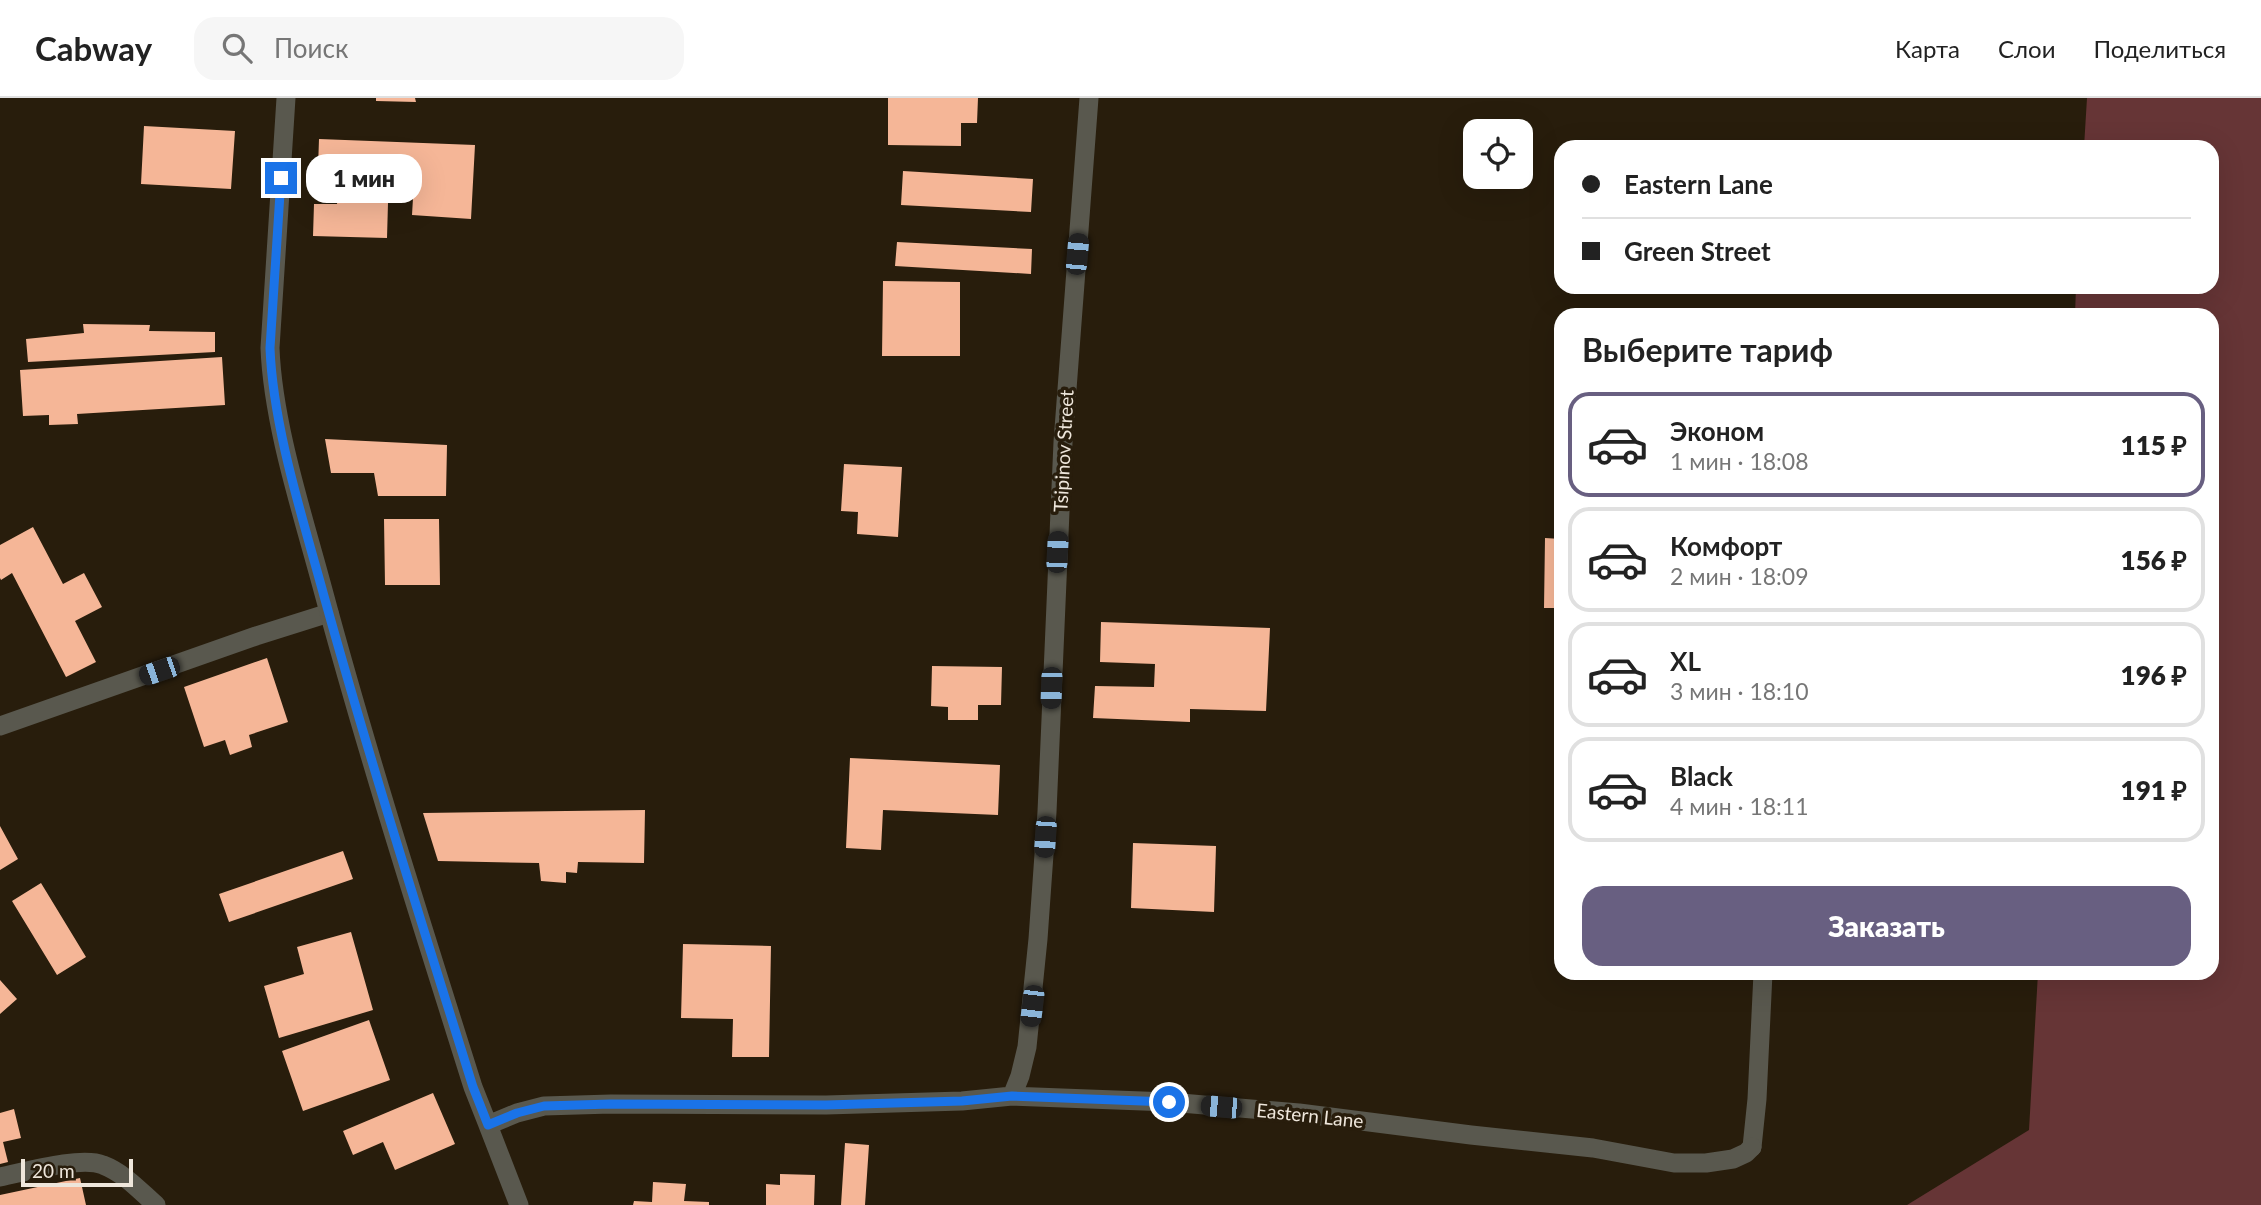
<!DOCTYPE html>
<html lang="ru">
<meta charset="utf-8">
<style>
body{margin:0;font-family:Lato,sans-serif;background:#f6f6f6;color:#222;height:100vh;display:flex;flex-direction:column;font-size:26px;white-space:nowrap}
*{box-sizing:border-box;margin:0}
p{font-size:23px;color:#767676}
.icon{flex:none;width:38px;height:38px;fill:none;stroke:currentColor;stroke-width:2;stroke-linecap:round;stroke-linejoin:round}
.map{position:relative;flex:1;overflow:hidden}
.side{position:absolute;left:1554px;top:210px;width:665px;height:672px;display:flex;flex-direction:column;background:#fff;border-radius:21px;box-shadow:0 7px 28px #0002}
.side>*{flex:none}
.guide{position:absolute;left:1554px;top:42px;width:665px;height:154px;border-radius:21px;box-shadow:0 7px 28px #0002;display:grid;align-content:center;height:154px;padding:0 28px;background:#fff}
.fabs{position:absolute;left:1463px;top:21px;display:grid;gap:14px}
.fabs a{display:grid;place-items:center;width:70px;height:70px;border-radius:14px;background:#fff;box-shadow:0 7px 28px #0002;font-size:35px}
.scale{position:absolute;left:21px;bottom:18px;width:112px;box-sizing:border-box;padding-left:7px;border:4px solid #eee6db;border-top:0;font-size:19px;line-height:24px;white-space:nowrap;color:#eee6db;-webkit-text-stroke:5px #281d0c;paint-order:stroke}
.end{position:absolute;width:32px;height:32px;margin:-16px;border:9px solid #1a73e8;background:#fff;box-shadow:0 0 0 4px #fff}
.from{border-radius:50%}
.bubble{position:absolute;height:49px;border-radius:21px;background:#fff;box-shadow:0 7px 28px #0002;font-size:23px;font-weight:800;line-height:49px;text-align:center}
.car{position:absolute;width:21px;height:42px;margin:-21px -10px;border-radius:9px;box-shadow:0 0 5px 2px #0007;background:linear-gradient(#222 24%,#8ab4d8 0 40%,#222 0 76%,#8ab4d8 0 86%,#222 0)}
.guide b{display:flex;align-items:center;gap:24px;height:66px;font-size:26px}
.guide b+b{border-top:2px solid #e0e0e0}
.guide i{width:18px;height:18px;background:#222}
ul{padding:0;list-style:none}
li{display:flex;align-items:center;gap:21px;height:105px;margin:0 14px 10px;padding:0 14px;border:4px solid #e0e0e0;border-radius:21px}
li div{flex:1}
li b{display:block;font-size:26px}
li em{font-style:normal;font-weight:800}
li.on{border-color:#685f81}
li>.icon{width:63px;height:63px;stroke-width:1.5}
h2{padding:0 28px;font-size:32px;line-height:84px}
.primary-button{display:flex;gap:14px;margin-top:auto;padding:14px 28px}
.primary-button a{flex:1;height:80px;border-radius:21px;background:#685f81;color:#fff;font-size:28px;font-weight:800;line-height:80px;text-align:center}
header{display:flex;align-items:center;gap:42px;box-sizing:border-box;height:98px;padding:0 35px;background:#fff;border-bottom:2px solid #e0e0e0}
header strong{font-size:33px}
nav{display:flex;gap:38px;margin-inline-start:auto;font-size:24px}
.search{width:490px;height:63px;background:#f6f6f6;display:flex;align-items:center;gap:18px;box-sizing:border-box;padding:0 24px;border-radius:21px;color:#767676;font-size:26px}
.map>svg:first-child{display:block}
.green{fill:#663536}
.building{fill:#f5b697}
.lines{fill:none;stroke-linecap:round;stroke-linejoin:round}
.service{stroke:#59584e;stroke-width:19}
.minor{stroke:#59584e;stroke-width:19}
.route{stroke:#1a73e8;stroke-width:9}
.labels{text-anchor:middle;dominant-baseline:central;stroke-width:7;stroke-linejoin:round;paint-order:stroke}
.street-label{font-size:19px;fill:#eee6db;stroke:#281d0c}
</style>
<header>
<strong>Cabway</strong>
<div class="search"><svg class="icon" aria-label="search" viewBox="0 0 24 24"><circle cx="10" cy="10" r="6"/><path d="M15 15l6 6"/></svg>Поиск</div>
<nav><a>Карта</a><a>Слои</a><a>Поделиться</a></nav>
</header>
<div class="map">
<svg width="2261" height="1107" viewBox="0 0 2261 1107">
<rect width="100%" height="100%" fill="#281d0c"/>
<path class="green" d="M2087,0H2261V1107H1907L2029,1032L2038,875H2212V217H2075L2076,189H2212V49H2084Z"/>
<path class="building" d="M376,0H415L416,4L376,3Z
M888,0H978L977,25H961V48L888,47Z
M144,28L235,33L231,91L141,86Z
M319,41L475,47L471,121L412,117L413,100L394,99L396,71L318,70Z
M903,73L1033,81L1031,114L901,107Z
M338,97H359V104L388,105L387,140L313,138L314,106H337Z
M897,144L1032,151L1031,176L895,168Z
M883,183L960,184V258H882Z
M83,226L150,227L149,233L215,234V254L28,264L26,241L84,235Z
M222,259L225,307L77,316L78,326L49,327V317L23,318L20,272Z
M325,341L447,347L446,398H378L374,375H331Z
M844,366L902,369L898,439L857,436L858,414L841,413Z
M384,421H439L440,487H385Z
M33,429L63,486L84,475L102,509L75,523L96,564L66,579L12,475L1,482L0,480V447Z
M1545,440L1561,441V510H1544Z
M1101,524L1270,530L1266,613L1190,611V624L1093,620L1095,588L1154,589L1155,566L1100,564Z
M267,560L288,624L249,637L252,649L230,657L225,642L204,649L184,589Z
M932,568L1002,569L1001,607H978V622H948V609L931,608Z
M850,660L1000,667L998,717L883,712L881,752L846,750Z
M645,712L644,765L578,764L577,775L566,774V785L541,783L539,765L438,763L423,715Z
M0,728L18,761L0,772Z
M1133,745L1216,748L1214,814L1131,810Z
M343,753L353,781L229,824L219,796Z
M41,785L86,859L57,877L12,803Z
M351,834L373,912L279,940L264,888L304,876L297,849Z
M683,846L771,848L769,959H732L733,921L681,920Z
M0,882L17,901L0,916Z
M369,922L390,982L303,1013L282,953Z
M433,995L455,1046L395,1072L383,1044L353,1057L343,1033Z
M14,1011L21,1040L3,1044L8,1064L0,1066V1015Z
M845,1045L869,1047L865,1107H841Z
M780,1076L815,1077L814,1107H766V1086L780,1087Z
M80,1080L86,1107H0V1097Z
M653,1084L686,1086L684,1103L709,1104V1107H633L634,1103L652,1104Z"/>
<g class="lines">
<path class="service" d="M0,628L256,538L329,515
M1752,1049L1757,1001L1763,875
M0,1079C25,1074 81,1058 103,1067C124,1075 140,1093 156,1107"/>
<path class="minor" d="M286,0L270,250C273,327 303,417 323,492C368,659 421,824 473,989L488,1027
M1012,998L1020,978L1027,949L1038,841L1047,714L1063,344L1089,0
M519,1107L488,1027L517,1015L544,1008L611,1006L826,1007L962,1003L1012,998L1169,1004L1299,1015L1471,1037L1593,1050L1674,1065H1706L1733,1061L1746,1055L1752,1049"/>
</g>
<g class="lines">
<path class="route" d="M281,80L270,250C273,329 303,421 324,498C370,663 422,826 473,989L488,1027L517,1015L544,1008L611,1006L826,1007L962,1003L1012,998L1169,1004"/>
</g>
<g class="labels">
<g class="street-label">
<text transform="translate(1063 353) rotate(-87)">Tsipinov Street</text>
<text transform="translate(1310 1017) rotate(6)">Eastern Lane</text>
</g>
</g>
</svg>
<div class="fabs">
<a><svg class="icon" aria-label="locate" viewBox="0 0 24 24"><circle cx="12" cy="12" r="6"/><path d="M12 2v4M12 18v4M2 12h4M18 12h4"/></svg></a>
</div>
<div class="scale">20 m</div>
<i class="end from" style="left:1169px;top:1004px"></i>
<i class="end" style="left:281px;top:80px"></i>
<div class="bubble" style="left:306px;top:56px;width:116px">1 мин</div>
<i class="car" style="left:1077px;top:156px;rotate:5deg"></i>
<i class="car" style="left:1057px;top:454px;rotate:3deg"></i>
<i class="car" style="left:159px;top:573px;rotate:251deg"></i>
<i class="car" style="left:1051px;top:590px;rotate:182deg"></i>
<i class="car" style="left:1045px;top:739px;rotate:184deg"></i>
<i class="car" style="left:1032px;top:908px;rotate:187deg"></i>
<i class="car" style="left:1221px;top:1009px;rotate:275deg"></i>
<div class="guide">
<b><i class="from"></i>Eastern Lane</b>
<b><i></i>Green Street</b>
</div>
<section class="side">
<h2>Выберите тариф</h2>
<ul>
<li class="on"><svg class="icon" aria-label="car" viewBox="0 0 24 24"><path d="M5 17H2v-5l4-1 3-4h7l3 4 3 1v5h-3M9 17h6M6 11h13"/><circle cx="7" cy="17" r="2"/><circle cx="17" cy="17" r="2"/></svg><div><b>Эконом</b><p>1 мин · 18:08</p></div><em>115 ₽</em></li>
<li><svg class="icon" aria-label="car" viewBox="0 0 24 24"><path d="M5 17H2v-5l4-1 3-4h7l3 4 3 1v5h-3M9 17h6M6 11h13"/><circle cx="7" cy="17" r="2"/><circle cx="17" cy="17" r="2"/></svg><div><b>Комфорт</b><p>2 мин · 18:09</p></div><em>156 ₽</em></li>
<li><svg class="icon" aria-label="car" viewBox="0 0 24 24"><path d="M5 17H2v-5l4-1 3-4h7l3 4 3 1v5h-3M9 17h6M6 11h13"/><circle cx="7" cy="17" r="2"/><circle cx="17" cy="17" r="2"/></svg><div><b>XL</b><p>3 мин · 18:10</p></div><em>196 ₽</em></li>
<li><svg class="icon" aria-label="car" viewBox="0 0 24 24"><path d="M5 17H2v-5l4-1 3-4h7l3 4 3 1v5h-3M9 17h6M6 11h13"/><circle cx="7" cy="17" r="2"/><circle cx="17" cy="17" r="2"/></svg><div><b>Black</b><p>4 мин · 18:11</p></div><em>191 ₽</em></li>
</ul>
<div class="primary-button"><a>Заказать</a></div>
</section>
</div>
